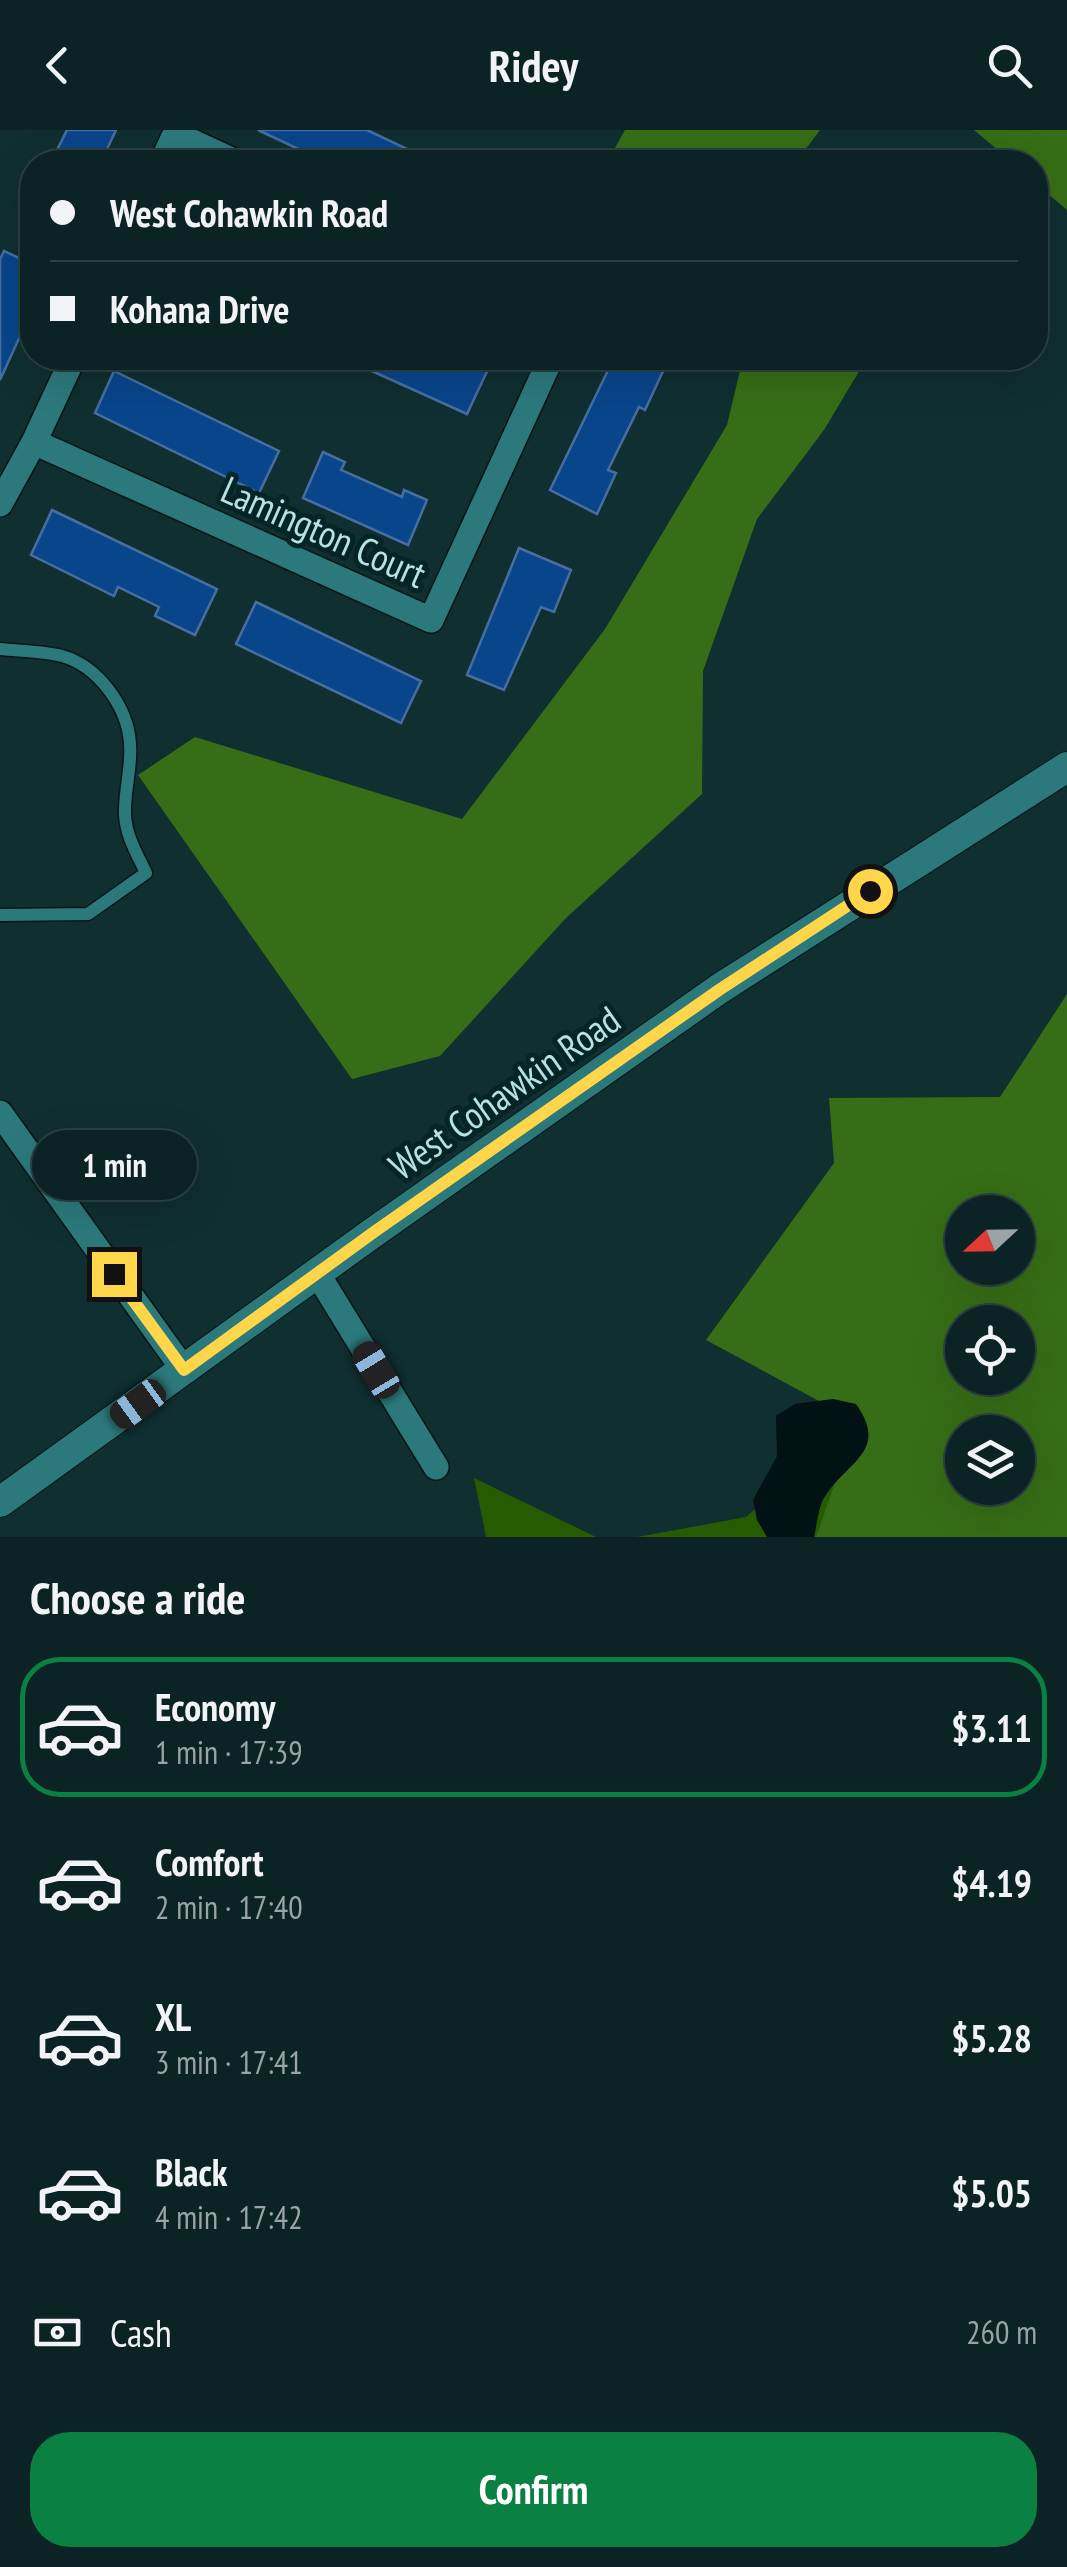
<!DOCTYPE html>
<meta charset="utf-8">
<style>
body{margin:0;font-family:"PT Sans Narrow",sans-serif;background:#142b2c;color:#f1f3f6;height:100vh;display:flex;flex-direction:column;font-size:38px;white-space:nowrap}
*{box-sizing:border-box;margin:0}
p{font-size:32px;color:#9aa4a6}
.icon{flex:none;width:55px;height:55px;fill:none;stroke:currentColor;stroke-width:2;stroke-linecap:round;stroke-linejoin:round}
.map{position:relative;height:1407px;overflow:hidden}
.details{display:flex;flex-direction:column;background:#0b2324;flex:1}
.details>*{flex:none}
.top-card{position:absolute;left:20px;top:20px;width:1028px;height:220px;border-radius:40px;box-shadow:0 10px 40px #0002,0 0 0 2px #2b4041;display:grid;align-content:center;height:220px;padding:0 30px;background:#0b2324}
.needle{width:65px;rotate:248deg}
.controls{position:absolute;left:945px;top:1065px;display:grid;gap:20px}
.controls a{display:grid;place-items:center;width:90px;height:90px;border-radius:50%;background:#0b2324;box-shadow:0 10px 40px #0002,0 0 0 2px #2b4041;font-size:50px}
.end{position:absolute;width:45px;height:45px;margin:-22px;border:12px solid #ffd54a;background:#111;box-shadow:0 0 0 5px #111}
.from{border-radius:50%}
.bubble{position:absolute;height:70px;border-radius:35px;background:#0b2324;box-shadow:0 10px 40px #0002,0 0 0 2px #2b4041;font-size:32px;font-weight:800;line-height:70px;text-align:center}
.car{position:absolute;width:30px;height:60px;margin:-30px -15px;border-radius:12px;box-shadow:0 0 8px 2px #0007;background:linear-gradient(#222 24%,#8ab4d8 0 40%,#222 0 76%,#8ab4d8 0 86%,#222 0)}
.top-card b{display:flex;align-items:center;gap:35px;height:95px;font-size:38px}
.top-card b+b{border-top:2px solid #2b4041}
.top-card i{width:25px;height:25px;background:#f1f3f6}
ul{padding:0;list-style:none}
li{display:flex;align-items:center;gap:30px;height:140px;margin:0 20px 15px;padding:0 10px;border:5px solid transparent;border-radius:40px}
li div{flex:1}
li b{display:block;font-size:38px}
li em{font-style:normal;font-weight:800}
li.on{border-color:#0b8043}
li>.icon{width:90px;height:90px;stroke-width:1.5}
h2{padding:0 30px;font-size:45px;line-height:120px}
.pay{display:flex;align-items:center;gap:25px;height:110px;padding:0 30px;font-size:38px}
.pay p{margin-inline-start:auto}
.button{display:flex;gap:20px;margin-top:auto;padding:20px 30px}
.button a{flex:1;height:115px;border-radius:40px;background:#0b8043;color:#fff;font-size:40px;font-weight:800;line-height:115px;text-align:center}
header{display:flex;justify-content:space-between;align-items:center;height:130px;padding:0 30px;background:#0b2324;font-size:45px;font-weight:800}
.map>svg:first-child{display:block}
.green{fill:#275b01}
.forest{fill:#376d16;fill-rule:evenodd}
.water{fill:#001213}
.building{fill:#09458b;stroke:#476da1;stroke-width:2.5}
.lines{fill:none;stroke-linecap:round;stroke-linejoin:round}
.lane-casing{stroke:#081515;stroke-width:15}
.street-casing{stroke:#081515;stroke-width:28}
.secondary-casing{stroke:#081515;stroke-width:32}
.lane{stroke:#2c797b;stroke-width:12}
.street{stroke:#2c797b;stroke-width:25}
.secondary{stroke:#2c797b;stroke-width:30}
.route{stroke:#ffd54a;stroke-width:12}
.labels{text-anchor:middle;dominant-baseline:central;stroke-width:10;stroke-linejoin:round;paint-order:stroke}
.street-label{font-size:38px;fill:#b5e2e2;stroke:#042526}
</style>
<header><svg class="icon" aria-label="back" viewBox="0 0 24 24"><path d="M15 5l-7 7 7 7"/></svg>Ridey<svg class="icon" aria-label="search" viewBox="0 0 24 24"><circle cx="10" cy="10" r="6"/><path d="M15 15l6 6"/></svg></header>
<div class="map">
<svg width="1067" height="1407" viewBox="0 0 1067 1407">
<rect width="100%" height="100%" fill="#0f2f30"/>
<path class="green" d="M856,1291L816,1407H637L746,1387Z
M474,1348L596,1407H486Z"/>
<path class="forest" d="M625,0H820L796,32H607Z
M974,0H1067V80L1035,53V32H1012Z
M743,228H867L824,300L757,389L703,541L702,664L566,788L440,926L352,949L138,645L195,607L462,689L605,499L727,295Z
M1067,864V1407H816L856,1291L706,1210L834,1033L829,968L1000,967ZM962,1082H1018V1138H962ZM962,1192H1018V1248H962ZM962,1302H1018V1358H962Z"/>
<path class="water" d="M833,1269L856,1274C890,1322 846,1331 824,1368C818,1378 817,1395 814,1407H767L757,1390L753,1370L777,1326L776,1286L795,1274Z"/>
<path class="building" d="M67,0H116L101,32H51Z
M258,0H367L420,25L417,32H326Z
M4,121L32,134V180L0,250V129Z
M367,228H470L489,237L467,284L363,237Z
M614,228H641L664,239L645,280L639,277L608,340L616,343L597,384L550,360Z
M114,241L279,321L259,363L95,283Z
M323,322L345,332L341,340L402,367L404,360L427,370L408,415L303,368Z
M52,380L217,459L195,505L155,486L159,477L118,457L114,466L31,425Z
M519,418L571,440L554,482L541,477L504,560L467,545Z
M256,472L421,551L401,593L236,514Z"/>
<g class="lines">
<defs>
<path id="lane" d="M0,519C20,521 43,521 62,526C98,536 128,577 130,614C132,638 124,661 125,685C126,706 137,724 146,743L88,784L0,785"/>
<path id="street" d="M175,4L236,32
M162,32L177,0
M34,312L431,490L551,228
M0,374L34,312L73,228
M0,983L184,1240
M317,1143L436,1337"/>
<path id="secondary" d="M0,1372L374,1102L719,859L1067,637"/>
</defs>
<use href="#lane" class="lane-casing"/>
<use href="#street" class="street-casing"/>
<use href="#secondary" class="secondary-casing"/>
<use href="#lane" class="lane"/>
<use href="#street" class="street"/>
<use href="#secondary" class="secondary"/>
</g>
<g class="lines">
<path class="route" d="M114,1144L184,1240L374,1102L719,860L870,761"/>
</g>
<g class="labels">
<g class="street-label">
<text transform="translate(324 401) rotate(24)">Lamington Court</text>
<text transform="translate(504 962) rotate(-35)">West Cohawkin Road</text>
</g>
</g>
</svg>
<div class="controls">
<a><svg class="needle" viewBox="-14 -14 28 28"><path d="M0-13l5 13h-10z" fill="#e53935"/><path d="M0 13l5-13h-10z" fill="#9aa4a6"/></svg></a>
<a><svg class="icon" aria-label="locate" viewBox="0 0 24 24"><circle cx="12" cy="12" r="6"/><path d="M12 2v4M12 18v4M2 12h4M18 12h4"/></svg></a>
<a><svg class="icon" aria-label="layers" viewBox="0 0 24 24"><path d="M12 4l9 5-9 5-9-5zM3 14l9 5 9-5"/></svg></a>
</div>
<i class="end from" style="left:870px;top:761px"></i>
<i class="end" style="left:114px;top:1144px"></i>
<div class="bubble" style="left:32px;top:1000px;width:165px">1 min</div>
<i class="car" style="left:376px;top:1240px;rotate:329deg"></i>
<i class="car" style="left:138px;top:1274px;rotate:234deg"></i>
<div class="top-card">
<b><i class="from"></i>West Cohawkin Road</b>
<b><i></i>Kohana Drive</b>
</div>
</div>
<section class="details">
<h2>Choose a ride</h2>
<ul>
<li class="on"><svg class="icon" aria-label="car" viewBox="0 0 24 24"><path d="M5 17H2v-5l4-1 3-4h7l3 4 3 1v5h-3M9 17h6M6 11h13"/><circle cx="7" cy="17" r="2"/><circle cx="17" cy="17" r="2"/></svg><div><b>Economy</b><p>1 min · 17:39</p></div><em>$3.11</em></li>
<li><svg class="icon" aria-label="car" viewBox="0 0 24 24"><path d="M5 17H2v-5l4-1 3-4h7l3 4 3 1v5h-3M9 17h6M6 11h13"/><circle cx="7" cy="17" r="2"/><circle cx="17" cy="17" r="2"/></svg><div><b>Comfort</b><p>2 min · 17:40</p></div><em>$4.19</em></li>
<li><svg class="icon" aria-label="car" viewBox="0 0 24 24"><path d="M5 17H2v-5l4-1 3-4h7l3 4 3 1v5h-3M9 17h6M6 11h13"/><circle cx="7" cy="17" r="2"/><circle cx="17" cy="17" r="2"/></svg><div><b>XL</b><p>3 min · 17:41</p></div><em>$5.28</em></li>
<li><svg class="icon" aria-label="car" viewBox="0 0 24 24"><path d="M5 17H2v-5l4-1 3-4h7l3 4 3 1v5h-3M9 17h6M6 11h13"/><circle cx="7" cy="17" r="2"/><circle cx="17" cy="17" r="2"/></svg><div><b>Black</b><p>4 min · 17:42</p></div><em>$5.05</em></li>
</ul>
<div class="pay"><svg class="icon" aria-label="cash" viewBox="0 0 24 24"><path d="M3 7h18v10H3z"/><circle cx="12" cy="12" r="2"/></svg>Cash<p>260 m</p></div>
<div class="button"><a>Confirm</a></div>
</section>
